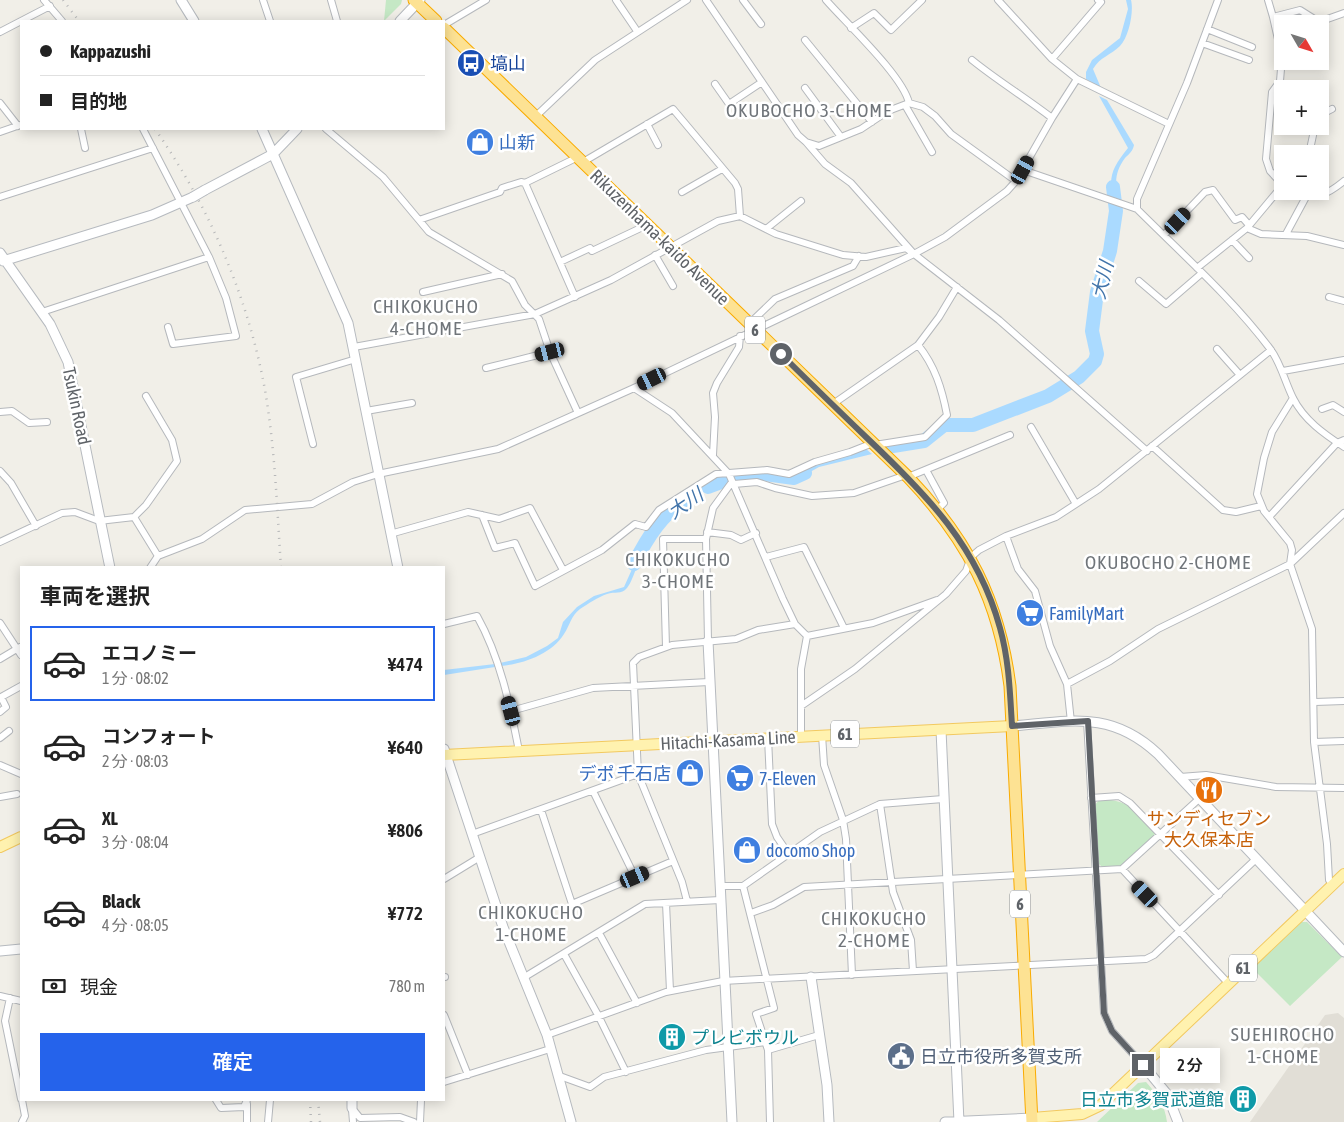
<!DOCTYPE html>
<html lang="ja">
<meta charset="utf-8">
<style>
body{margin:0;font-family:"Asap Condensed","Noto Sans JP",sans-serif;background:#f2f2f2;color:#222;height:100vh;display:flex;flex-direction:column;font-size:19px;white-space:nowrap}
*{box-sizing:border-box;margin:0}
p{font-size:16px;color:#767676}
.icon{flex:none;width:28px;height:28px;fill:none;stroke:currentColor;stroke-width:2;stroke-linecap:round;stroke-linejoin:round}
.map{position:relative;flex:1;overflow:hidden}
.side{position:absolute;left:20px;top:566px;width:425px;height:535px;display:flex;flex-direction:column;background:#fff;border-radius:0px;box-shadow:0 2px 12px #0003}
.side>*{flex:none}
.guide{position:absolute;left:20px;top:20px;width:425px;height:110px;border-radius:0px;box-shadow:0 2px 12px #0003;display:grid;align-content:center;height:110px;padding:0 20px;background:#fff}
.needle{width:32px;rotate:129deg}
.buttons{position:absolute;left:1274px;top:15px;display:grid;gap:10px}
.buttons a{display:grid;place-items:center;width:55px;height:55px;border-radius:0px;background:#fff;box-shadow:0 2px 12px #0003;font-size:25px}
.end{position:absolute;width:22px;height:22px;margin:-11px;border:6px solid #5f6368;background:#fff;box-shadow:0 0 0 2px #fff}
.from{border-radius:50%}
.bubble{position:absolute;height:35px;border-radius:0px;background:#fff;box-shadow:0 2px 12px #0003;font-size:16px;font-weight:600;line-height:35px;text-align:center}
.car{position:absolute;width:15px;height:30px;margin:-15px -8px;border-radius:6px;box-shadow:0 0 4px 1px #0007;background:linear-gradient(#222 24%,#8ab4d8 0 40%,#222 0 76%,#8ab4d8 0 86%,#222 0)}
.guide b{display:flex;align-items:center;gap:18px;height:48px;font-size:19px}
.guide b+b{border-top:1px solid #e0e0e0}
.guide i{width:12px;height:12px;background:#222}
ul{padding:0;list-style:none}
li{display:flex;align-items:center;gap:15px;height:75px;margin:0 10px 8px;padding:0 10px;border:2px solid transparent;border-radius:0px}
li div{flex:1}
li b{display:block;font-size:19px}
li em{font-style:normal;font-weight:600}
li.selected{border-color:#2563eb}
li>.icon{width:45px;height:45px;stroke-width:1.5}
h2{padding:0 20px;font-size:22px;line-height:60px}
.pay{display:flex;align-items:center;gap:12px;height:55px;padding:0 20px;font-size:19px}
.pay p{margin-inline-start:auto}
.primary-button{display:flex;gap:10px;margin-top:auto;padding:10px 20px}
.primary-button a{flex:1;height:58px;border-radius:0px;background:#2563eb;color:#fff;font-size:20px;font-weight:600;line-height:58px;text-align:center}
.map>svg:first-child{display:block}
.education{fill:#e1ded6}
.green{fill:#c5e8c5}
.water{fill:#aadaff}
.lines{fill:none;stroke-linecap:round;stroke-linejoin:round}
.river{stroke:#aadaff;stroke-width:14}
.street-casing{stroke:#b5b8bc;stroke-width:8}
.secondary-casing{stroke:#b6babf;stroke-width:11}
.primary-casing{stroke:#f2c960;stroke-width:12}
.highway-casing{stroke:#f9ab00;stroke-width:13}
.street{stroke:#fff;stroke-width:6}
.secondary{stroke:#fff;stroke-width:9}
.primary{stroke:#fff2af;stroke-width:10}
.highway{stroke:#fde293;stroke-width:11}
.rail{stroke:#b6b7b8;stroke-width:2.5;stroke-dasharray:1 6;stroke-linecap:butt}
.secondary-bridge-casing{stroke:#b6babf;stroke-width:11;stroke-linecap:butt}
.secondary-bridge{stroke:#fff;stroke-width:9}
.route{stroke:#5f6368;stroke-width:6}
.labels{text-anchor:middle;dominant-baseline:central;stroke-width:5;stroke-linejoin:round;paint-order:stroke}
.shield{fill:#fff;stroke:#8f9295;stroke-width:1}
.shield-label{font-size:16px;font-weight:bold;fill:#5f6368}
.transit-label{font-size:18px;fill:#164399;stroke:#fff;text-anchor:start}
.shop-label{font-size:18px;fill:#366cbe;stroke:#fff;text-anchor:start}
.street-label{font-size:18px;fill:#5f6368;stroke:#fff}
.food-label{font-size:18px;fill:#c56008;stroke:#fff}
.culture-label{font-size:18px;fill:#0d838f;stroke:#fff;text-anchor:start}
.service-label{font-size:18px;fill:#4e5e75;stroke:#fff;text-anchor:start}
.neighbourhood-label{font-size:19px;letter-spacing:1px;fill:#70757a;stroke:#fff}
.water-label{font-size:19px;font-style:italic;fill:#4174aa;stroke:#fff}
</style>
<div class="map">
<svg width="1344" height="1122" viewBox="0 0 1344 1122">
<rect width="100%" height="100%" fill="#f1efe8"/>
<path class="education" d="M1338,1013L1344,1018V1122H1250L1325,1015Z"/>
<path class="green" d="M386,0H402L401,4L384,21Z
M1100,799C1132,801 1133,809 1154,832L1155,836L1122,866L1103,868L1099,864L1094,806Z
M1301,922H1307L1342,957L1290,1006L1252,968Z
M1146,1082C1157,1094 1165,1105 1167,1122H1097L1138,1083Z"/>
<path class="water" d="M1126,0H1131C1134,11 1129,37 1120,46C1111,55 1100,57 1093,69L1101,88L1086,79V72L1092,60L1120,38L1128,9Z
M1099,96L1107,100L1134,145C1133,151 1129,154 1125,158C1114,173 1115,184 1119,201L1113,199C1108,175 1113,167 1128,148Z
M866,449L872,454L819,467L794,481L777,480L775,478L765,480L737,482L734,478C748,476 771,468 783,479H788L818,463Z
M724,478L723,484H718C691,499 655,510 645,542C641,552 634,580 627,588C621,595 615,591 607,594C598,597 588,604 580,609C571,616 570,625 564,634C552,654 523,664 501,666L500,663L526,657L547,646L558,638L563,622L577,607L594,596L624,587L650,529L661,514L672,504L707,484Z
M495,664V667L444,675V670Z"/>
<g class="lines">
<path class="river" d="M893,446L924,441L944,425H973L1048,396L1079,377L1095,361L1097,354L1092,331L1097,292L1110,251L1116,211L1113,187
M708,487L724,481L765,474L794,478L805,473
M634,564C648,536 662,514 689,497"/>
<defs>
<path id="street" d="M44,0L62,21
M263,0L270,21
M331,0L337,21
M616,0L637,31
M706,0L798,135L806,142L819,146L861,129L888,111L909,103L923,107L935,116L951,134L1016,181
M743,0L761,24
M826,0C847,24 903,76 909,103
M998,0L1052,59L1077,79L1169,124
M1218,0L1187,83L1137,199V209C1182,254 1232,298 1271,350C1281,364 1285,382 1293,398C1304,420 1324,434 1344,447
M1268,0L1273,17
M444,25L486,0
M851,28L874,13L891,30L922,0
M1207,29L1252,47
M0,32L50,6
M805,40L872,122
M1202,43L1249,60
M1052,59L1101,2L1098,0
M972,60C998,81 1026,98 1052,118
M1280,81L1287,89
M715,84L729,104L762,82
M805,88L841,137
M0,103L18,126
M905,105L932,152
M1320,115L1332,109
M535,117L595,60L687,0
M647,124L658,145
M81,129L85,148
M143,129L209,257
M326,129L383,177L429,232L512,281L525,305L539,319L550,352L578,413
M0,132L20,125
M806,142L825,164L851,183L914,254L999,320L1147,451
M1309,154L1315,126
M583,162L673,109L735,183L738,189L740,216
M1023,170L1137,209
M1282,184L1270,171L1266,159L1272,92L1280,81L1282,57L1273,17L1300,10L1319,22L1344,13
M1298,191C1318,200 1328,194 1344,181
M682,192L722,169
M0,197L153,148
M419,220L500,192L502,188L521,182L525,183
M1247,228L1261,234L1307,236L1344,245
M766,229L801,201
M1286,234L1307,195
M1164,235L1205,192L1213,190L1235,220L1242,217L1249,225
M1232,240L1249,258
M655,255L673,286
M560,262L590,248L592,251L647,225
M1197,268L1247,228L1282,186
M1139,281L1166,304L1202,273
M423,292L502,274
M575,297L525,183L578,157
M1329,297L1344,301
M42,312L209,257L226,298L236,336L173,344L168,327
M749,324L775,299L853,266L859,256
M354,347L535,314L611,280L718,221L740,216L776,234L843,255L866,257L906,248L914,254
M1217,349L1240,375
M486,368L550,352
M1283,371L1344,360
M634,388L672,413L729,474L783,599L795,624L807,636
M1293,398L1272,432L1264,458L1257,494L1264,511L1290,543L1292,550L1290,564L1312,629L1314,742L1327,844L1329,880L1332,884
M833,404L918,345L939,317L957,287
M1322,409L1333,405L1344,412
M366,411L412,403
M0,412L12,411L29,423L47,422
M1031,427L1076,504
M313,444L296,377L356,359
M875,445L925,437L947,415C942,389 935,366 918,345
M1152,446L1223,510L1236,512L1261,506
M713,455L715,417L713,393L717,383L739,347L740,336
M926,470L944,503L938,509
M0,471L11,483L36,526
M908,477L1010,435
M734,484L757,482L775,488L812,496L854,493L906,475
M482,515L495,548L515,543L535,586L602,550L635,524L646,527L659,510L716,474L767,470L789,474L815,462L850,452L873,443
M134,517L158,556
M1269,517L1337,443L1344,440
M707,532L731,535L741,540L756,533
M390,534L468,512L499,519L530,508L563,570
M1006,536L1018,569L1035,591L1050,646L1067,684L1071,722
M0,542L62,513L75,512L99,521L134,517L146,505L177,461L172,440L146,396
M766,557L804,547L844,628
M150,568L158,556L202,539L245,510L312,504L353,482L378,474L498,449L634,388L914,254L945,237L1007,191L1016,181L1052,118L1077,79
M0,623L21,655
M444,624L477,616C500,657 510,705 519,751
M708,641L706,539L713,508L732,482
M666,647L663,539H706
M0,659L20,647
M1067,684L1110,661L1158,629L1290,564L1344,513
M1315,702L1344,701
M801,706V669L807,636L873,623L937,600
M511,711L593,688L709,682
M0,712L6,707L1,697L21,686
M1087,721L1104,1013L1112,1031L1143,1065
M822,735L824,765L843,820L846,839L852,975
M801,737V706L855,669L946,594L966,571L971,557L979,550L1006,536L1056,517L1099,489L1271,350
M0,738L9,731
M768,738L772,824L777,837L788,853
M1314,742L1344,741
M0,765L21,774
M1180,777L1206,775L1276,787L1344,788
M593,791L635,877
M0,797L17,794
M1091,798L1119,796L1130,803L1219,895
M880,804L893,892L911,940L913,971
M541,810L572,904L673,861
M472,834L638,774
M1122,869L1228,983
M444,879L480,857
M720,886H743L820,832L880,804L943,799
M743,886L774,1008L756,1014L768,1050L819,1035
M687,901L682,882L638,774L633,663L639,657L672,645L736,639L758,630L795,624
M666,903L670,991
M751,913L773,905L804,887L1122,869L1200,798
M599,933L637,1003
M564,954L598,1015L626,1072
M444,977H445
M523,978L645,904L720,900
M0,996L21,1001
M10,998L5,1021L21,1099
M444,1015L468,1075
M547,1035L666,992L723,981L1146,959L1154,955L1256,859
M768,1050L770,1122
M557,1075L590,1087L604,1077L706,1050L766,1042
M444,1082L550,1049
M22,1100L25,1116L22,1122
M216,1100L221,1108L244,1107L247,1100
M247,1104V1122
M352,1108L360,1118L400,1117L414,1122
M352,1110L353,1122
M268,1122L270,1100
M420,1122L421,1100"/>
<path id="secondary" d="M181,0L194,21
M400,21L420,0
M262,129L348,323L398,568
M205,190L273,154L297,129
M0,253L50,324L68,362L110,568
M3,261L152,215L193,197
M708,641L732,1122
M1012,726C1071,721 1111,710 1158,754L1344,952
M941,730L959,1122
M444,749L503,927L547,1035L571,1122
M0,951L21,949
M811,977L827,1085L829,1122
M1143,1065L1167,1094L1178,1122
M352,1100V1108
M945,1122L1032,1118"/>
<path id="primary" d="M444,755L1012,726
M0,847L21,837
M1032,1118L1082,1114L1101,1105L1344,874"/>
<path id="highway" d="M414,0L436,21
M444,28L908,477C968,540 999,600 1010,686L1032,1122"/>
</defs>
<use href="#street" class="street-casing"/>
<use href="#secondary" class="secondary-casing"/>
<use href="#primary" class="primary-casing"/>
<use href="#highway" class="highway-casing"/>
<use href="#street" class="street"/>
<use href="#secondary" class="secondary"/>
<use href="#primary" class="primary"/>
<use href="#highway" class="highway"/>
<path class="rail" d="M63,0L79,21
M155,129C209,206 248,297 265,390C275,448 277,508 281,568
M310,1100L311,1122
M318,1100L320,1122"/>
<defs>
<path id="secondary-bridge" d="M193,197L205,190"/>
</defs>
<use href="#secondary-bridge" class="secondary-bridge-casing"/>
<use href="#secondary-bridge" class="secondary-bridge"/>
</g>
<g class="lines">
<path class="route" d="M781,354C810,383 839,411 868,439C927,495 978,547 1000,628C1009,660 1010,693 1012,726L1088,721L1104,1013L1112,1031L1143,1065"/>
</g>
<defs>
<symbol id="bus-disc" viewBox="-11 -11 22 22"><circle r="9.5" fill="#1a4fb4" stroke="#fff"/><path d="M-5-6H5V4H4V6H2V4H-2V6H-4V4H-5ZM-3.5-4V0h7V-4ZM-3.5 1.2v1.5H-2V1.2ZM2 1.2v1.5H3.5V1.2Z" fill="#fff"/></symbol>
<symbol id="shop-disc" viewBox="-11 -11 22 22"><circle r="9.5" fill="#3f7fe0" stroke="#fff"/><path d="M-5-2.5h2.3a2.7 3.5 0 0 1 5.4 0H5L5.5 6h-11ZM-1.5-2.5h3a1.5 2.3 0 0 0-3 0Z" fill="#fff"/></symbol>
<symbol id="supermarket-disc" viewBox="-11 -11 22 22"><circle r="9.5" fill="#3f7fe0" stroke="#fff"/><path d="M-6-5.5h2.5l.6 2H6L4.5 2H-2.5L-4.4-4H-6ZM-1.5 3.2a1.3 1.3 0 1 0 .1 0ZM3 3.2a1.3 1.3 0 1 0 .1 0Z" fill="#fff"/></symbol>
<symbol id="restaurant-disc" viewBox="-11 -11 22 22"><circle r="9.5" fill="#e8710a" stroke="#fff"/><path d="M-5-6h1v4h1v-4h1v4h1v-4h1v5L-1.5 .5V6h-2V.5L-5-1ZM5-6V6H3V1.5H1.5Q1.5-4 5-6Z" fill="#fff"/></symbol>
<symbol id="building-disc" viewBox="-11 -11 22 22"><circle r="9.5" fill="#0f9aa8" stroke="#fff"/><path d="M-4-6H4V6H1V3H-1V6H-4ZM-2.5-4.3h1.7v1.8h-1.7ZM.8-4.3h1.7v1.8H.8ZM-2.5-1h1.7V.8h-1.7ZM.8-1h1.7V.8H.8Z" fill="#fff"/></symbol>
<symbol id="civic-disc" viewBox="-11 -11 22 22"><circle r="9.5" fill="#5c6f8a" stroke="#fff"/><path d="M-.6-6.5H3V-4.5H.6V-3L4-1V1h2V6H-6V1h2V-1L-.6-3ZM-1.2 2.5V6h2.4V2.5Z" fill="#fff"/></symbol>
</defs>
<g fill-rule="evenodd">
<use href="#bus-disc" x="455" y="47" width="32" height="32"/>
<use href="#shop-disc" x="464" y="126" width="32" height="32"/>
<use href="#supermarket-disc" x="1014" y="597" width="32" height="32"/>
<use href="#shop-disc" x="674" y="757" width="32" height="32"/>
<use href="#supermarket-disc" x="724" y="762" width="32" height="32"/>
<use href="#restaurant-disc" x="1193" y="774" width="32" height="32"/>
<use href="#shop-disc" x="731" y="834" width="32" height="32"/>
<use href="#building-disc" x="656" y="1021" width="32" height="32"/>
<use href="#civic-disc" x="885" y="1040" width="32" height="32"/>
<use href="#building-disc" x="1227" y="1083" width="32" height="32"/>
</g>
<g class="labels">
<g class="shield">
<rect x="745" y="316.5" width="20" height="27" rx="4"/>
<rect x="831" y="720.5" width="28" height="27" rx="4"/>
<rect x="1010" y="890.5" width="20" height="27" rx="4"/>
<rect x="1229" y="954.5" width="28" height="27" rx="4"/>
</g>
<g class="shield-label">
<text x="755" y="330">6</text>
<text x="845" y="734">61</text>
<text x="1020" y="904">6</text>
<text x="1243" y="968">61</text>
</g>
<g class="transit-label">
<text x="490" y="63">塙山</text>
</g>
<g class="shop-label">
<text x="499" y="142">山新</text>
<text x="1049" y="613">FamilyMart</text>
<text x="671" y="773" text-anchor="end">デポ 千石店</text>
<text x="759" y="778">7-Eleven</text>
<text x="766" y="850">docomo Shop</text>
</g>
<g class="street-label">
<text transform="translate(660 237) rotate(44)">Rikuzenhama-kaido Avenue</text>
<text transform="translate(77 406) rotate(78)">Tsukin Road</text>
<text transform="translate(728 740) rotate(-3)">Hitachi-Kasama Line</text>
</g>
<g class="food-label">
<text x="1209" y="818">サンディセブン<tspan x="1209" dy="21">大久保本店</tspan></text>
</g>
<g class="culture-label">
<text x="691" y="1037">プレビボウル</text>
<text x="1224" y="1099" text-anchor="end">日立市多賀武道館</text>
</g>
<g class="service-label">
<text x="920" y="1056">日立市役所多賀支所</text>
</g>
<g class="neighbourhood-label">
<text x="809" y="110">OKUBOCHO 3-CHOME</text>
<text x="426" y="306">CHIKOKUCHO<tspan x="426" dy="22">4-CHOME</tspan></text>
<text x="678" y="559">CHIKOKUCHO<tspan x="678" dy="22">3-CHOME</tspan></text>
<text x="1168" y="562">OKUBOCHO 2-CHOME</text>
<text x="531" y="912">CHIKOKUCHO<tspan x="531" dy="22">1-CHOME</tspan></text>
<text x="874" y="918">CHIKOKUCHO<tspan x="874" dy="22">2-CHOME</tspan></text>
<text x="1283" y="1034">SUEHIROCHO<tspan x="1283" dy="22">1-CHOME</tspan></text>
</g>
<g class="water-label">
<text transform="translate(1102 280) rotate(-76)">大川</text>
<text transform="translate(685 503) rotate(-34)">大川</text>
</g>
</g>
</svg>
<div class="buttons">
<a><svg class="needle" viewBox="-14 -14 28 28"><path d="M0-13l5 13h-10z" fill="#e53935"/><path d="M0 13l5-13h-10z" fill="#767676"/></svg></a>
<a>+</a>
<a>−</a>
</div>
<i class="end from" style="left:781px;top:354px"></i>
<i class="end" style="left:1143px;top:1065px"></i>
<div class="bubble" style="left:1160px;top:1048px;width:60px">2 分</div>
<i class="car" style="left:1023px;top:170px;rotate:29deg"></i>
<i class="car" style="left:1178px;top:221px;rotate:43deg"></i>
<i class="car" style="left:550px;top:352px;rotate:256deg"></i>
<i class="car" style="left:652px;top:379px;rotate:244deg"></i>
<i class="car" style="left:511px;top:711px;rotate:345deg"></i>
<i class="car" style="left:635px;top:877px;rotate:67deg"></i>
<i class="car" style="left:1145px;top:894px;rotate:316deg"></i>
<div class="guide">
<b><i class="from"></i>Kappazushi</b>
<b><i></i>目的地</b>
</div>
<section class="side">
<h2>車両を選択</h2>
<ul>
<li class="selected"><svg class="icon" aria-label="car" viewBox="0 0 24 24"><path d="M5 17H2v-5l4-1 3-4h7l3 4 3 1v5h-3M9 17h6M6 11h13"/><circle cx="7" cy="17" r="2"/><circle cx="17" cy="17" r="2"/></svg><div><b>エコノミー</b><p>1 分 · 08:02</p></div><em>¥474</em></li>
<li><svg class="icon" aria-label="car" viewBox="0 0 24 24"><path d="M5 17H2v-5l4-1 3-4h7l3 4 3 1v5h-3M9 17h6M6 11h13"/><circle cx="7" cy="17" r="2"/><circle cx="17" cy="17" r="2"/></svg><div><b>コンフォート</b><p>2 分 · 08:03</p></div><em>¥640</em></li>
<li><svg class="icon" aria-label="car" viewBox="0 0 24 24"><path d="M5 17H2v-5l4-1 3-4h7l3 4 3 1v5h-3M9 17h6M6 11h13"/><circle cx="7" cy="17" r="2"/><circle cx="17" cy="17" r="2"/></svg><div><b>XL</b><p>3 分 · 08:04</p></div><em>¥806</em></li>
<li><svg class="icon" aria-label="car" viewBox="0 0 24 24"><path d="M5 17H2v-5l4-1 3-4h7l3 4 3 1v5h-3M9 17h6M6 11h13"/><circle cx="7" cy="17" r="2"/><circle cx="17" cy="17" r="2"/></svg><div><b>Black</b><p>4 分 · 08:05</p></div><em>¥772</em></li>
</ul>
<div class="pay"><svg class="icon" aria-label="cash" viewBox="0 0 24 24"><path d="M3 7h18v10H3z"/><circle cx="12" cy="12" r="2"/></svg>現金<p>780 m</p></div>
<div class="primary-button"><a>確定</a></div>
</section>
</div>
